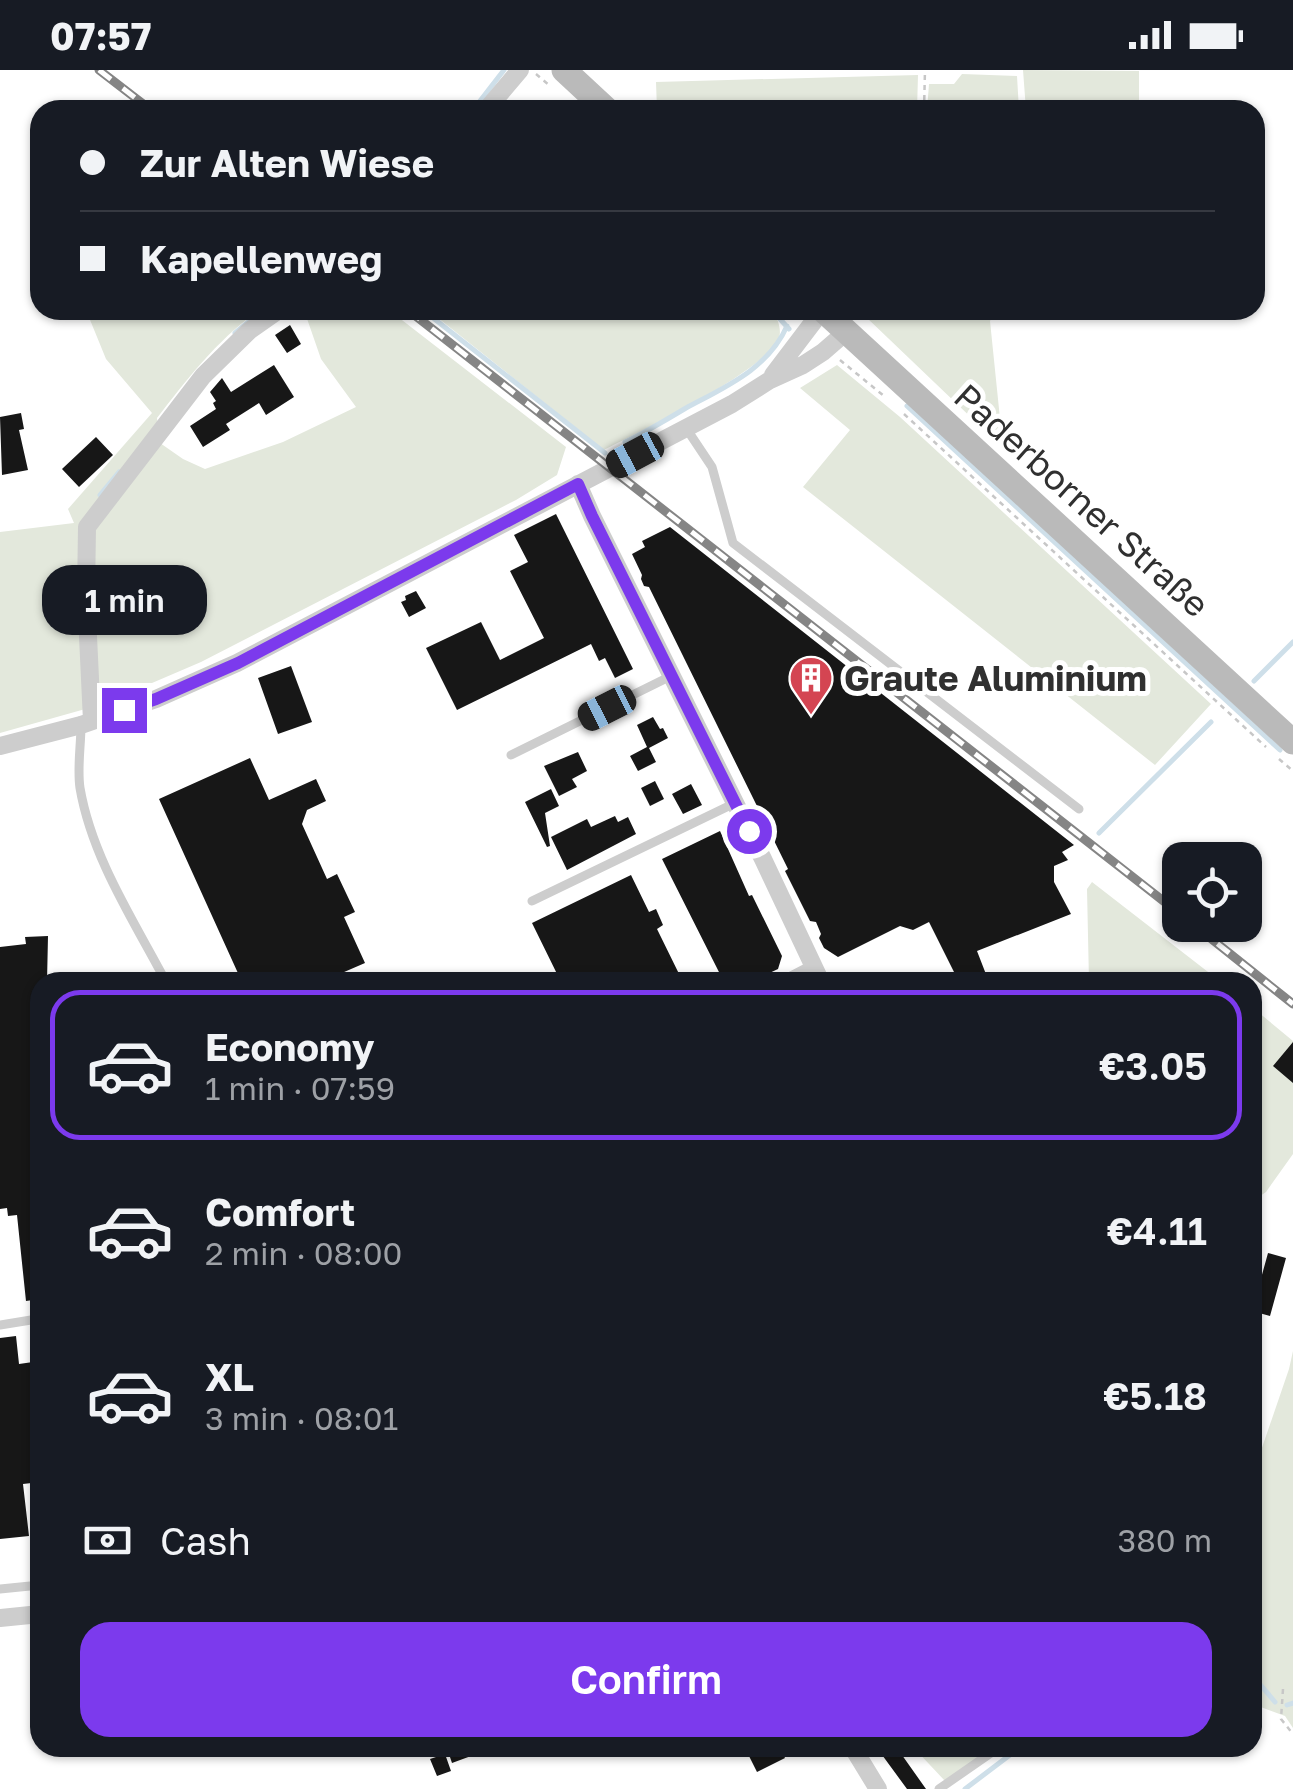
<!DOCTYPE html>
<meta charset="utf-8">
<style>
body{margin:0;font-family:"Golos Text",sans-serif;background:#20242c;color:#f1f3f6;height:100vh;display:flex;flex-direction:column;font-size:38px;white-space:nowrap}
*{box-sizing:border-box;margin:0}
p{font-size:32px;color:#9ea1a6}
.icon{flex:none;width:55px;height:55px;fill:none;stroke:currentColor;stroke-width:2;stroke-linecap:round;stroke-linejoin:round}
.map{position:relative;flex:1;overflow:hidden}
.side{position:absolute;left:30px;top:902px;width:1232px;height:785px;display:flex;flex-direction:column;background:#171b24;border-radius:30px;box-shadow:0 2px 8px #0004}
.side>*{flex:none}
.banner{position:absolute;left:30px;top:30px;width:1235px;height:220px;border-radius:30px;box-shadow:0 2px 8px #0004;display:grid;align-content:center;height:220px;padding:0 50px;background:#171b24}
.controls{position:absolute;left:1162px;top:772px;display:grid;gap:20px}
.controls a{display:grid;place-items:center;width:100px;height:100px;border-radius:20px;background:#171b24;box-shadow:0 2px 8px #0004;font-size:50px}
.end{position:absolute;width:45px;height:45px;margin:-22px;border:12px solid #7c3aed;background:#fff;box-shadow:0 0 0 5px #fff}
.from{border-radius:50%}
.bubble{position:absolute;height:70px;border-radius:30px;background:#171b24;box-shadow:0 2px 8px #0004;font-size:32px;font-weight:600;line-height:70px;text-align:center}
.car{position:absolute;width:30px;height:60px;margin:-30px -15px;border-radius:12px;box-shadow:0 0 8px 2px #0007;background:linear-gradient(#222 24%,#8ab4d8 0 40%,#222 0 76%,#8ab4d8 0 86%,#222 0)}
.banner b{display:flex;align-items:center;gap:35px;height:95px;font-size:38px}
.banner b+b{border-top:2px solid #363941}
.banner i{width:25px;height:25px;background:#f1f3f6}
ul{padding:18px 0 0;list-style:none}
li{display:flex;align-items:center;gap:30px;height:150px;margin:0 20px 15px;padding:0 30px;border:5px solid transparent;border-radius:30px}
li div{flex:1}
li b{display:block;font-size:38px}
li em{font-style:normal;font-weight:600}
li.active{border-color:#7c3aed}
li>.icon{width:90px;height:90px;stroke-width:1.5}
.pay{display:flex;align-items:center;gap:25px;height:110px;padding:0 50px;font-size:38px}
.pay p{margin-inline-start:auto}
.action{display:flex;gap:20px;margin-top:auto;padding:20px 50px}
.action a{flex:1;height:115px;border-radius:30px;background:#7c3aed;color:#fff;font-size:40px;font-weight:600;line-height:115px;text-align:center}
.status{display:flex;justify-content:space-between;align-items:center;height:70px;padding:0 50px;background:#171b24;direction:ltr}
.status svg{height:28px;fill:currentColor}
.map>svg:first-child{display:block}
.green{fill:#e3e8dc}
.lines{fill:none;stroke-linecap:round;stroke-linejoin:round}
.stream{stroke:#cedfe9;stroke-width:5}
.building{fill:#171717}
.path{stroke:#c7c7c7;stroke-width:2.5;stroke-dasharray:5 5;stroke-linecap:butt}
.service{stroke:#cdcdcd;stroke-width:9}
.minor{stroke:#cdcdcd;stroke-width:18}
.secondary{stroke:#bababa;stroke-width:25}
.rail-casing{stroke:#858585;stroke-width:9}
.rail{stroke:#fff;stroke-width:5;stroke-dasharray:15;stroke-linecap:butt}
.route{stroke:#7c3aed;stroke-width:12}
.labels{text-anchor:middle;dominant-baseline:central;stroke-width:10;stroke-linejoin:round;paint-order:stroke}
.street-label{font-size:35px;fill:#303030;stroke:#fff}
.poi-label{font-size:35px;font-weight:bold;fill:#303030;stroke:#fff;text-anchor:start}
</style>
<div class="status"><b>07:57</b><svg viewBox="0 0 49 12"><path d="M0 12V9h3v3zM5 12V6h3v6zM10 12V3h3v9zM15 12V0h3v12zM26 1h20v11H26zM47 4h2v5h-2z"/></svg></div>
<div class="map">
<svg width="1293" height="1719" viewBox="0 0 1293 1719">
<rect width="100%" height="100%" fill="#fff"/>
<path class="green" d="M1023,0L1139,1V40H1026Z
M962,4L1017,6L1019,40H927L929,14H954Z
M918,5L917,40H657L656,12Z
M86,240H259C218,269 187,309 157,348L160,373L183,389L205,399L283,372L356,337L321,289L304,240H389L566,377L557,405L516,430L201,592L103,634L0,663V462L74,453L68,439L152,343L106,289Z
M428,240H774C777,250 783,260 778,270C761,303 640,362 604,380Z
M871,240H996L990,251L1003,378L866,247Z
M837,295L900,347L1211,634L1155,695L803,417L850,360L800,318Z
M1092,812L1221,912H1089L1087,819Z
M1252,937L1293,971V1084L1266,1122L1253,1131Z
M1293,1281V1658L1285,1646L1258,1636L1253,1630V1404L1289,1299Z
M914,1678H991L945,1711Z"/>
<g class="lines">
<path class="stream" d="M473,40L504,0
M423,240L605,383
M776,240L780,249L789,259
M235,263L263,240
M907,336L1280,680
M625,372C646,362 666,350 686,338C725,317 768,299 787,256
M100,425L119,402
M1254,611L1293,572
M1099,763L1211,652
M1252,1605L1275,1632
M1287,1635L1293,1633
M965,1719L1019,1678"/>
</g>
<path class="building" d="M290,255L301,274L287,283L275,265Z
M274,295L294,327L266,345L259,333L226,354L230,360L203,377L190,356L216,339L213,333L216,331L210,322L222,308L231,322Z
M21,343L24,359L19,360L28,400L2,405L0,347Z
M96,367L113,385L79,417L62,399Z
M556,444L633,599L615,608L605,588L599,591L591,574L457,640L426,578L481,552L500,590L544,568L510,501L528,492L514,465Z
M670,457L1074,775L1062,782L1068,790L1054,796V812L1071,844L977,881L989,912H959L929,852L913,860L900,856L838,887L824,878L819,868L821,864L816,852L810,851L785,801L788,799L649,517L644,516L641,509L642,505L632,484L645,477L642,471Z
M416,521L426,538L409,547L401,532L406,530L405,526Z
M291,596L312,652L278,664L258,608Z
M653,647L660,659L663,658L668,668L649,678L656,692L638,701L630,686L647,677L637,655Z
M578,682L587,701L572,709L577,717L559,726L544,696Z
M250,688L269,730L316,709L326,731L307,740L302,754L327,809L337,804L355,842L344,847L365,893L321,912H242L159,729Z
M655,711L664,729L650,736L641,718Z
M691,714L702,735L683,744L672,724Z
M551,719L559,736L545,743L550,776L547,777L525,732Z
M615,746L618,752L628,747L636,764L567,800L551,767L587,749L591,757Z
M720,761L749,826L752,825L782,886L778,899L750,912H724L662,789Z
M631,805L649,842L656,839L663,855L657,859L683,912H561L532,853Z
M48,866L47,912H40V956L35,957L40,998V1229L26,1231L17,1145L8,1146L7,1138L0,1139V877L26,874L25,867Z
M1293,972V1013L1273,996Z
M1268,1183L1286,1188L1270,1246L1252,1241Z
M16,1266L19,1294L40,1291V1412L23,1414L29,1466L0,1469V1268Z
M447,1678H490V1679L452,1693Z
M745,1678H780L785,1688L757,1702Z
M877,1678H897L926,1719H907Z
M445,1684L451,1701L437,1706L430,1689Z"/>
<g class="lines">
<path class="path" d="M536,4L549,15
M924,40L925,0
M787,240L793,248
M840,290L884,326
M904,344L1266,677
M1279,689L1293,701
M1283,1619L1281,1649L1293,1664"/>
<path class="service" d="M686,358L712,397L733,473L1079,739
M81,655C81,675 77,698 80,718C92,788 134,851 166,912
M511,685L671,606
M532,831L735,733
M0,1255L31,1250L40,1252
M0,1519L40,1515
M939,1719L998,1678"/>
<path class="minor" d="M486,40L520,0
M773,305L814,251L820,240
M578,414L592,446L763,789L821,912
M92,651L86,524L87,457L203,306L249,261L279,240
M0,676L81,655L156,629L237,593L732,334L770,310L803,295L823,282L846,262
M789,912L814,899
M0,1548L40,1544
M853,1678L878,1719"/>
<path class="secondary" d="M564,0L607,40
M823,240L1293,672"/>
<defs>
<path id="rail" d="M99,0L151,40
M408,240L1180,844
M1194,855L1293,934"/>
</defs>
<use href="#rail" class="rail-casing"/>
<use href="#rail" class="rail"/>
</g>
<g class="lines">
<path class="route" d="M124,640L156,629L238,593L578,414L592,446L749,761"/>
</g>
<defs>
<symbol id="building-pin" viewBox="-11 -11 22 30"><path d="M0 17L-7.5 6A9.5 9.5 0 1 1 7.5 6Z" fill="#d44552" stroke="#fff"/><path d="M-4-6H4V6H1V3H-1V6H-4ZM-2.5-4.3h1.7v1.8h-1.7ZM.8-4.3h1.7v1.8H.8ZM-2.5-1h1.7V.8h-1.7ZM.8-1h1.7V.8H.8Z" fill="#fff"/></symbol>
</defs>
<g fill-rule="evenodd">
<use href="#building-pin" x="786" y="583" width="50" height="68"/>
</g>
<g class="labels">
<g class="street-label">
<text transform="translate(1082 430) rotate(42)">Paderborner Straße</text>
</g>
<g class="poi-label">
<text x="844" y="608">Graute Aluminium</text>
</g>
</g>
</svg>
<div class="controls">
<a><svg class="icon" aria-label="locate" viewBox="0 0 24 24"><circle cx="12" cy="12" r="6"/><path d="M12 2v4M12 18v4M2 12h4M18 12h4"/></svg></a>
</div>
<i class="end from" style="left:749px;top:761px"></i>
<i class="end" style="left:124px;top:640px"></i>
<div class="bubble" style="left:42px;top:495px;width:165px">1 min</div>
<i class="car" style="left:635px;top:385px;rotate:242deg"></i>
<i class="car" style="left:607px;top:638px;rotate:243deg"></i>
<div class="banner">
<b><i class="from"></i>Zur Alten Wiese</b>
<b><i></i>Kapellenweg</b>
</div>
<section class="side">
<ul>
<li class="active"><svg class="icon" aria-label="car" viewBox="0 0 24 24"><path d="M5 17H2v-5l4-1 3-4h7l3 4 3 1v5h-3M9 17h6M6 11h13"/><circle cx="7" cy="17" r="2"/><circle cx="17" cy="17" r="2"/></svg><div><b>Economy</b><p>1 min · 07:59</p></div><em>€3.05</em></li>
<li><svg class="icon" aria-label="car" viewBox="0 0 24 24"><path d="M5 17H2v-5l4-1 3-4h7l3 4 3 1v5h-3M9 17h6M6 11h13"/><circle cx="7" cy="17" r="2"/><circle cx="17" cy="17" r="2"/></svg><div><b>Comfort</b><p>2 min · 08:00</p></div><em>€4.11</em></li>
<li><svg class="icon" aria-label="car" viewBox="0 0 24 24"><path d="M5 17H2v-5l4-1 3-4h7l3 4 3 1v5h-3M9 17h6M6 11h13"/><circle cx="7" cy="17" r="2"/><circle cx="17" cy="17" r="2"/></svg><div><b>XL</b><p>3 min · 08:01</p></div><em>€5.18</em></li>
</ul>
<div class="pay"><svg class="icon" aria-label="cash" viewBox="0 0 24 24"><path d="M3 7h18v10H3z"/><circle cx="12" cy="12" r="2"/></svg>Cash<p>380 m</p></div>
<div class="action"><a>Confirm</a></div>
</section>
</div>
